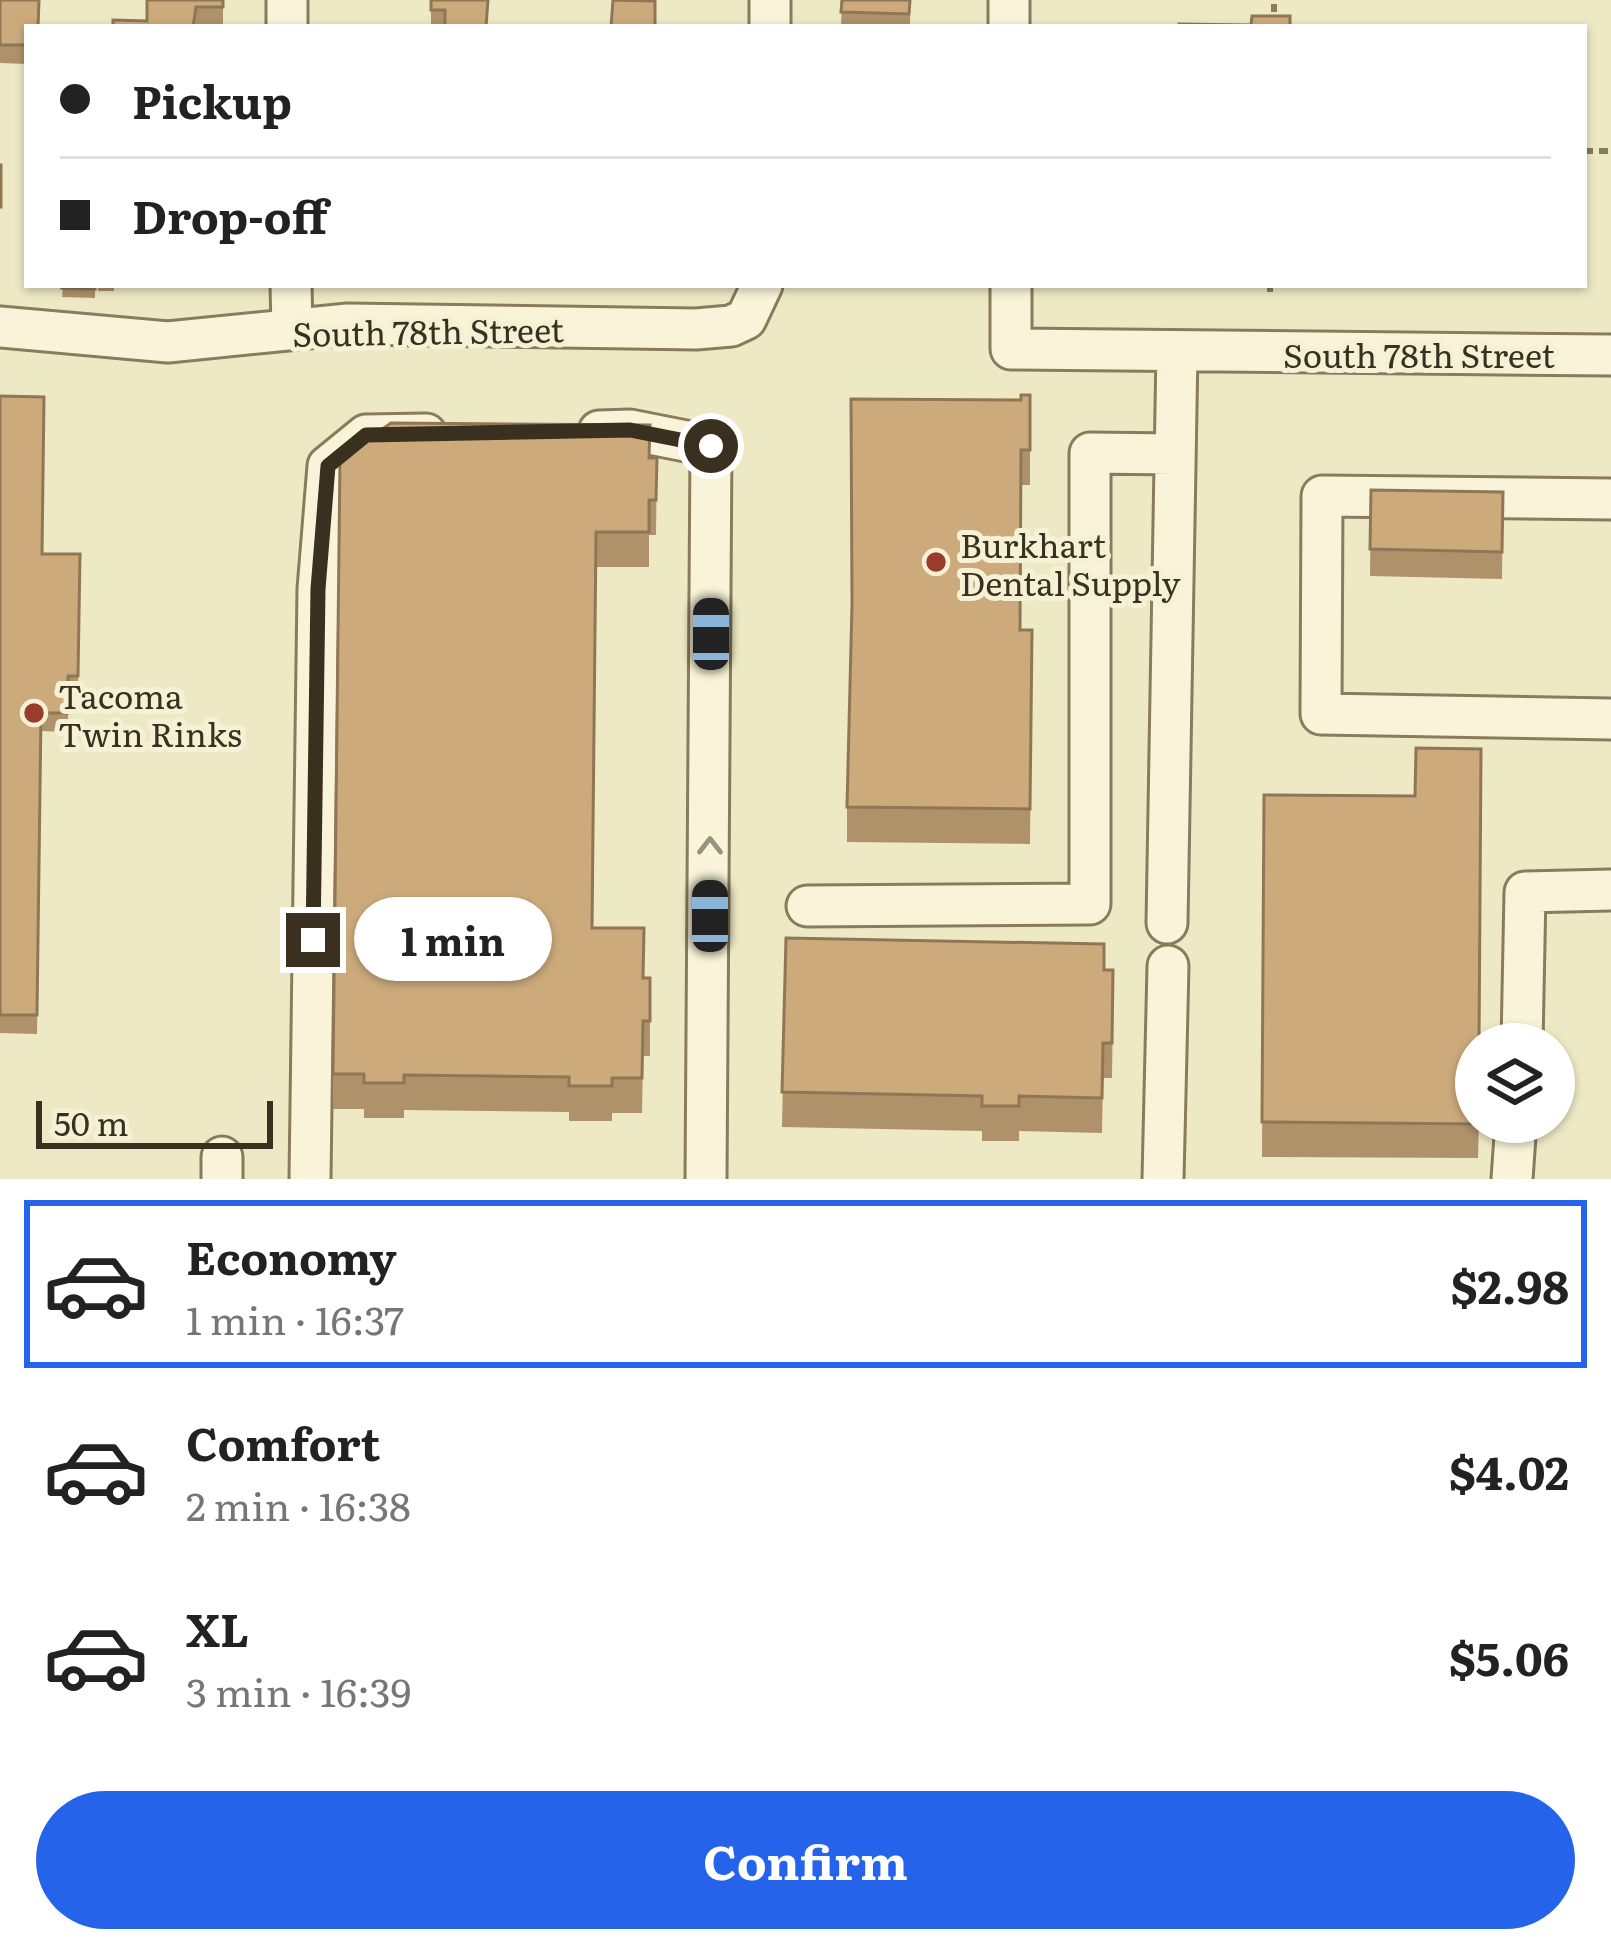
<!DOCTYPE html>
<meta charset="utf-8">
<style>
body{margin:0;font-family:Literata,serif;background:#f2f2f2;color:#222;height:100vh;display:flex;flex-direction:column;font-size:45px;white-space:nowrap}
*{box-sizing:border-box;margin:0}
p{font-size:39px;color:#767676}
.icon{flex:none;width:66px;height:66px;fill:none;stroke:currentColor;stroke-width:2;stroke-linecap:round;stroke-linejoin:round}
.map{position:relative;height:1179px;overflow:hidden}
.sheet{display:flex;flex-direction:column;background:#fff;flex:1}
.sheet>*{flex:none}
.hud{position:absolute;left:24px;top:24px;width:1563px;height:264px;border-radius:0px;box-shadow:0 3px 9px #0004;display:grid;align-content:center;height:264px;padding:0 36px;background:#fff}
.buttons{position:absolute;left:1455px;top:1023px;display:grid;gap:24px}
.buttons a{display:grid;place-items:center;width:120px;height:120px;border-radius:50%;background:#fff;box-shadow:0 3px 9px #0004;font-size:60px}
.scale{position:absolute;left:36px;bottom:30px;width:237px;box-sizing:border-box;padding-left:12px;border:6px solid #39301f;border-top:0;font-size:33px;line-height:42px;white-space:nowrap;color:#39301f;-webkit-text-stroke:9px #f6f1d5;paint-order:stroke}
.end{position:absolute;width:54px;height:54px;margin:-27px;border:15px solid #39301f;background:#fff;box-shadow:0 0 0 6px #fff}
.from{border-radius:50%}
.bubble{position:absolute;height:84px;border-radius:42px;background:#fff;box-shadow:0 3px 9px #0004;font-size:39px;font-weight:700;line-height:84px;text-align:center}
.car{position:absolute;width:36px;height:72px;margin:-36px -18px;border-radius:15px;box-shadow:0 0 9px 3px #0007;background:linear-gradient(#222 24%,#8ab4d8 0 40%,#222 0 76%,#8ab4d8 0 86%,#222 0)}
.hud b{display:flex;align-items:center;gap:42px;height:114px;font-size:45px}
.hud b+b{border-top:3px solid #e0e0e0}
.hud i{width:30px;height:30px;background:#222}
ul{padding:21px 0 0;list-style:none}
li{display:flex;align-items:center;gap:36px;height:168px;margin:0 24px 18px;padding:0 12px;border:6px solid transparent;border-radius:0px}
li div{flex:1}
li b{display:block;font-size:45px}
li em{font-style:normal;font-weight:700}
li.current{border-color:#2563eb}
li>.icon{width:108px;height:108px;stroke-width:1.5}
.cta{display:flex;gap:24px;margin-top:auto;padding:24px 36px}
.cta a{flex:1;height:138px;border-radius:72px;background:#2563eb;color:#fff;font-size:48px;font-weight:700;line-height:138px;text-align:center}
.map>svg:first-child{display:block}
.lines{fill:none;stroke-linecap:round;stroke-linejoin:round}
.minor-casing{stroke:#897b5b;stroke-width:45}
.path{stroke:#897b5b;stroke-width:6;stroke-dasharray:9 6;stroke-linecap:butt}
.minor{stroke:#f9f4d9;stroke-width:39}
.wall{fill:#af926a}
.building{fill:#ccaa7b;stroke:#8f7756;stroke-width:3}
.oneway{stroke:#99927c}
.route{stroke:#39301f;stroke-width:15}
.poi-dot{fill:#983c2b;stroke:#f6f1d5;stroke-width:4.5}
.labels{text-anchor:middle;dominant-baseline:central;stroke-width:10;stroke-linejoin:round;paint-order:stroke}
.street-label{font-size:33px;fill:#39301f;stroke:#f6f1d5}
.poi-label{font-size:33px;fill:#39301f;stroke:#f6f1d5;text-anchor:start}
</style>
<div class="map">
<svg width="1611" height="1179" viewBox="0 0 1611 1179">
<rect width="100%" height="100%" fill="#eee9c5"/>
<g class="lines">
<defs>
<path id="minor" d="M287,0V27
M770,0V27
M1009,0V27
M291,285L292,328
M1011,285V349L1611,355
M0,327L168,342L348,324L696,329L731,326L746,319L762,285
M599,431L630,430L711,446L706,1179
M1611,499L1322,496L1321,714L1611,719
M807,906L1090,904V453L1175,454
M1167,923L1177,351
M1522,1044L1525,892L1611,890
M222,1179V1157
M310,1179L318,589L328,466L366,435L426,434
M1163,1179L1168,966
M1512,1179L1516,1122"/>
</defs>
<use href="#minor" class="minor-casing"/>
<path class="path" d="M1274,27V4
M1584,151H1611
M1270,285V292"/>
<use href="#minor" class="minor"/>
</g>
<path class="wall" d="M0,0L27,27V64L0,63Z
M223,0V27H113L147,21Z
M431,0L487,27H431Z
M842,0H910V27H841Z
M63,285H95V298L62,297Z
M98,285H114V291H98Z
M446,285H486V287Z
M1030,395V485H1021L1020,630H1032L1030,844L847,842V807L1021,400Z
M0,396L42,554H80L78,695H68V732L41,731L37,1034L0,1033Z
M657,458L656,535H649V567H596L593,928L643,978H650V1056H643L642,1113H612V1121H569V1112L404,1110V1118H364V1109H333L340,459Z
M1371,490L1503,492L1502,579L1370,576Z
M1264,795L1415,796L1479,1122L1478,1158L1262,1157Z
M786,938L1104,970L1113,1005L1112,1078H1103L1102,1133L1019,1131V1141H982V1131L782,1127Z"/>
<path class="building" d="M0,0H39L38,27H27V45H0Z
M147,0H223V7H196L193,27H113V20L147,21Z
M431,0H488L486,27H445V10H431Z
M613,0L655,1V27H611Z
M842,0H910L909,14L841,12Z
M1252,16H1290V26L1387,27H1179V24L1251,25Z
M0,165H1V207H0Z
M63,285H95V289L62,288Z
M1021,395H1030V450H1021L1020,630H1032L1030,809L847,807L852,604L851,399L1021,400Z
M0,396L44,397L42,554H80L78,676H68V713H41L37,1015H0Z
M391,423L650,425L649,458H657L656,500H649V532H596L592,928H644L643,978H650V1021H643L642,1078H612V1086H569V1077L404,1075V1083H364V1074H333L340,459Z
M1371,490L1503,492L1502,552L1370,549Z
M1416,748L1481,749L1479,1044H1476V1122L1478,1124L1262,1122L1264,795L1415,796Z
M786,938L1104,944V970H1113L1112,1043H1103L1102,1098L1019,1096V1106H982V1096L782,1092Z"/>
<defs><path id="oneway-chevron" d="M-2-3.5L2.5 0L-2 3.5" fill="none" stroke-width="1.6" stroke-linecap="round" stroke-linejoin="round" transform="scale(3)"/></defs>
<use class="oneway" href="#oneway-chevron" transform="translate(710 846) rotate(-90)"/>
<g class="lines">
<path class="route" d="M313,940L318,589L328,466L366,435L630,430L711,446"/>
</g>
<g class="poi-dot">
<circle cx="936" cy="562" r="12"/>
<circle cx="34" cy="713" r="12"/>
</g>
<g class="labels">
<g class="street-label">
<text transform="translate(428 330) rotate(-1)">South 78th Street</text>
<text x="1419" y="353">South 78th Street</text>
</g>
<g class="poi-label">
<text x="960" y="543">Burkhart<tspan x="960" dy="38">Dental Supply</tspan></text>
<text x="58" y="694">Tacoma<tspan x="58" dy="38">Twin Rinks</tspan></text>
</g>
</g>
</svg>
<div class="buttons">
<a><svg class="icon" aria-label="layers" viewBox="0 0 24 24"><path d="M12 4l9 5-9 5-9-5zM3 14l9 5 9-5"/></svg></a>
</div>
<div class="scale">50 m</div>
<i class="end from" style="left:711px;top:446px"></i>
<i class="end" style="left:313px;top:940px"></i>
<div class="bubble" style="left:354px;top:897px;width:198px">1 min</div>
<i class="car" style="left:711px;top:634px;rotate:0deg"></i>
<i class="car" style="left:710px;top:916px;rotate:0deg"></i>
<div class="hud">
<b><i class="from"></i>Pickup</b>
<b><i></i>Drop-off</b>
</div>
</div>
<section class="sheet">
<ul>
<li class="current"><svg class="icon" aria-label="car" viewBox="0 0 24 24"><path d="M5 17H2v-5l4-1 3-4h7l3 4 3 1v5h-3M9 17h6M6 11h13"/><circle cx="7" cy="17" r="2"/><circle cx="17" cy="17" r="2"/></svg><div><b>Economy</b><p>1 min · 16:37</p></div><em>$2.98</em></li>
<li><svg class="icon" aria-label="car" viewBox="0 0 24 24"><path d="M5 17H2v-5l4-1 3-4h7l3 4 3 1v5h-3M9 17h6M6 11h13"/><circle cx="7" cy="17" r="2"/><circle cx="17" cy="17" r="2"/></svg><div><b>Comfort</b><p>2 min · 16:38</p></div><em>$4.02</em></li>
<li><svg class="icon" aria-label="car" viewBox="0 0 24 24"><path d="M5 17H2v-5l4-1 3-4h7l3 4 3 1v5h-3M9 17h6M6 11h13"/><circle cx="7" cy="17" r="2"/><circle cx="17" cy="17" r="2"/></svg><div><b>XL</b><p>3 min · 16:39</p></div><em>$5.06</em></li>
</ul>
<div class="cta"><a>Confirm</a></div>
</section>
